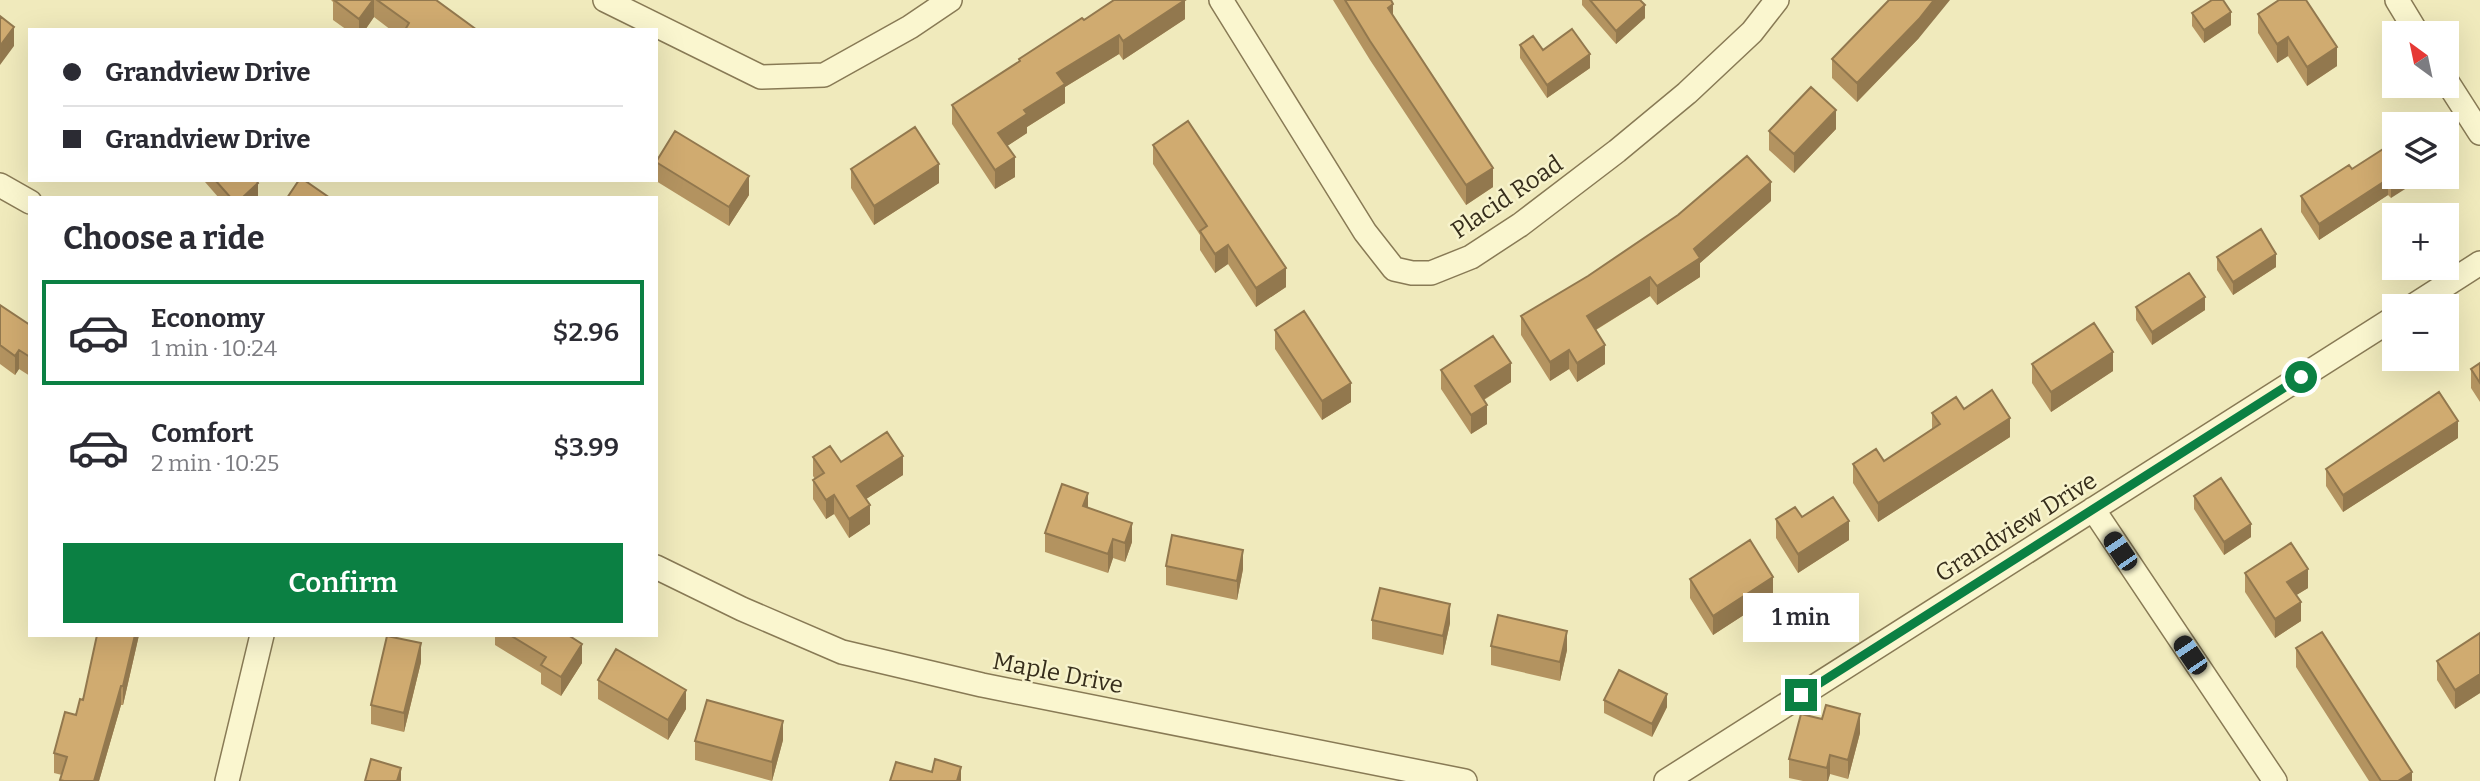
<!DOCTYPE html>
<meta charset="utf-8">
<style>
body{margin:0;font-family:Bitter,serif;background:#f7f7f7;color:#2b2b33;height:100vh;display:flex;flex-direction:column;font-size:26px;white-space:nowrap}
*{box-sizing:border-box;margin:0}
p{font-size:23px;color:#7c7c81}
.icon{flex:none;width:38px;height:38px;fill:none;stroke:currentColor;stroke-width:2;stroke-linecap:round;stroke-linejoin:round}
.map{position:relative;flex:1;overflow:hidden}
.drawer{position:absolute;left:28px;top:196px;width:630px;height:441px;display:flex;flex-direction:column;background:#fff;border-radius:0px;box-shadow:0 7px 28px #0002}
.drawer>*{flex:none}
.guide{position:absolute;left:28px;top:28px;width:630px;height:154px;border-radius:0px;box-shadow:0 7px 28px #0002;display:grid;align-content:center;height:154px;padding:0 35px;background:#fff}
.needle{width:46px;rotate:327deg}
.fabs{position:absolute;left:2382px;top:21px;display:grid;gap:14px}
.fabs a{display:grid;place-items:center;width:77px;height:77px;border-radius:0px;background:#fff;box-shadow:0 7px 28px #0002;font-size:35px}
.end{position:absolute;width:32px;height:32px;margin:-16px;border:9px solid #0b8043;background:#fff;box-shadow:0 0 0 4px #fff}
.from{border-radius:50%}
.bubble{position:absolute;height:49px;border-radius:0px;background:#fff;box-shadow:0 7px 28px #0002;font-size:23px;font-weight:600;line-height:49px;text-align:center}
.car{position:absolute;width:21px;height:42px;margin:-21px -10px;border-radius:9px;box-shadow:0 0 5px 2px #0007;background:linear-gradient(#222 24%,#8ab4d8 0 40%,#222 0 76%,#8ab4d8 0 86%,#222 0)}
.guide b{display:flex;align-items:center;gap:24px;height:66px;font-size:26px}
.guide b+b{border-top:2px solid #e1e1e2}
.guide i{width:18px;height:18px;background:#2b2b33}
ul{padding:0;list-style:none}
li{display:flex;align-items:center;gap:21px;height:105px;margin:0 14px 10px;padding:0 21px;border:4px solid transparent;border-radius:0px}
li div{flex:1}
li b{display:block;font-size:26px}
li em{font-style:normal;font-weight:600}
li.current{border-color:#0b8043}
li>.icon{width:63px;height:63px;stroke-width:1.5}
h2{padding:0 35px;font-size:32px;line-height:84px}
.primary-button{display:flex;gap:14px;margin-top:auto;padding:14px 35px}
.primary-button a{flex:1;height:80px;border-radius:0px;background:#0b8043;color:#fff;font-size:28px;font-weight:600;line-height:80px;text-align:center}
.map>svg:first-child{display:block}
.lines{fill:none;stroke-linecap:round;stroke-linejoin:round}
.street-casing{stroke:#887a55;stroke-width:26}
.street{stroke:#faf6cf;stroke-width:23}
.wall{fill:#b39360}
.shaded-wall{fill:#92784e}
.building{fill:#d0ab70;stroke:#92784e;stroke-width:2}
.route{stroke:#0b8043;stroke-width:9}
.labels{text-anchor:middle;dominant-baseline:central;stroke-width:5;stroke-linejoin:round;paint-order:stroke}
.street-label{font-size:24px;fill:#362d1b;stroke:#f7f3cc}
</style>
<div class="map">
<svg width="2480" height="781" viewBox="0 0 2480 781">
<rect width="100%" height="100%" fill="#f0eabc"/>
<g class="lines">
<defs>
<path id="street" d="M605,0L761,77L824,75L910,27L950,0
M1221,0L1365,232L1394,269L1412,273H1431L1471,257L1520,225L1617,151L1687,93L1752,32L1777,0
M2397,0L2417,33
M2446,80L2480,133
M0,185L30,202
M2413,306L2480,263
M2093,509L2275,781
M656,567L742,609L842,652L982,685L1465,781
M227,781L262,635
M1666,781L2394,318"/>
</defs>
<use href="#street" class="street-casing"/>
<use href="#street" class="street"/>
</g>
<path class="wall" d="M331,0H436L477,30H391L374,17L365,30H347L333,20V2Z
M1333,0H1391L1393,16L1493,187L1466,205L1370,60Z
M1582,0H1640L1645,18L1616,44L1582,5Z
M2192,13L2231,25L2204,43L2192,26Z
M2258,14L2337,66L2307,86L2288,56L2277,63L2258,33Z
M1185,19L1123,60L1119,54L1065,87V103L1027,127V133L1007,146L1015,177L995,189L952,124V105L1019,62V59L1084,20Z
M1919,38L1857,102L1832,78V59Z
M1520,45L1543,50L1590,68L1547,98L1520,58Z
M1836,129L1794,173L1769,150V131Z
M2394,142L2391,198L2388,195L2319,240L2301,212V196L2352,169Z
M1153,145L1286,287L1256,307L1228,264L1215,273L1200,250V235L1153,164Z
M656,162L749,195L729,226L656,181Z
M851,169L939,183L874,225L851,188Z
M205,180H256L258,196L257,198H219L205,182Z
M1771,201L1700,263V277L1657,305L1650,296L1596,330L1605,364L1577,382L1569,369L1550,381L1521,335V316Z
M2217,257L2276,267L2233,295L2217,270Z
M0,305L30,325V376L19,369L15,375L0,364Z
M2136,307L2205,310L2152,345L2136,320Z
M1275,330L1351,402L1322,420L1275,349Z
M2480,363V402L2471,388V369Z
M2032,364L2113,371L2051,412L2032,383Z
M1441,370L1511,382L1484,400L1487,424L1471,434L1441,389Z
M1964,409L2010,437L1878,522L1853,483V464L1884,461L1932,429V413Z
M2458,438L2343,512L2326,486V469Z
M813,457L841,462L903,475L866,499L870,524L849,538L834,514L826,519L813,499V480L815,479L813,476Z
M2194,496L2251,537L2224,555L2194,509Z
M1088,508L1132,542L1125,562L1113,558L1108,573L1045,552V533Z
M1802,517L1849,540L1798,573L1776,538V519Z
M1166,566L1243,569L1237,600L1166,585Z
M2245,573L2308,588L2296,595L2301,621L2275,638L2245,592Z
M1690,579L1773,596L1713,635L1690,598Z
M1372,620L1450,623L1443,655L1372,639Z
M2480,633V693L2455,709L2437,680V661Z
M97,635H139L123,705H121L99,781H60L62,775L54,773V753L76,715L83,700Z
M495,635H572V638L582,663L561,696L541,684V673L495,645Z
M1491,646L1567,650L1560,681L1491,665Z
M2296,648L2412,781H2369L2296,667Z
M421,662L404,732L371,724V705Z
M598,680L686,709L668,740L598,699Z
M1604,700L1667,707L1652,737L1604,713Z
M1822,719L1860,733L1848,779L1830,774L1828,781H1803L1789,778V759Z
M783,740L772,781L695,760V741Z"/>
<path class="shaded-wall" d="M373,0H374V17L365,30H359V19Z
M1185,0V19L1123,60V41Z
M1934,0H1950L1919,38L1857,102V83Z
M1393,4V23L1388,8Z
M1645,5V18L1616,44V31Z
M2231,12V25L2204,43V30Z
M14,27V46L0,65V46Z
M1119,35V54L1065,87V103L1027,127V133L998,152V133L1057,73Z
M2288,37V56L2277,63V44Z
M2337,47V66L2307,86V67Z
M1590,54V68L1547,98V85Z
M1836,110V129L1794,173V154Z
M1015,157V177L995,189V170Z
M939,164V183L874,225V206Z
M1493,168V187L1466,205V185Z
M749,176V195L729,226V207Z
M2399,177H2424L2391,198V182Z
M2388,179V195L2319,240V224Z
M1771,182V201L1700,263V277L1657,305V286L1694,249Z
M258,183V196L257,198H242Z
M1228,245V264L1215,273V254Z
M2276,254V267L2233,295V282Z
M1286,268V287L1256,307V288Z
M1650,277V296L1587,335V316Z
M2205,297V310L2152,345V332Z
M1605,345V364L1577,382V363Z
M19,350V369L15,375V356Z
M1569,350V369L1550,381V362Z
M2113,352V371L2051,412V392Z
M1511,363V382L1475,405V386Z
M1351,383V402L1322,420V401Z
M1487,405V424L1471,434V415Z
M2010,418V437L1878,522V503Z
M2458,421V438L2343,512V495Z
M903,456V475L857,505V486Z
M1088,493V512L1083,506Z
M834,495V514L826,519V500Z
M870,505V524L849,538V519Z
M1849,521V540L1798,573V554Z
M1132,523V542L1125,562V543Z
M2251,524V537L2224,555V542Z
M1113,539V558L1108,573V554Z
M1243,550V569L1237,600V581Z
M2308,569V588L2287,601V582Z
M1773,577V596L1713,635V616Z
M2301,602V621L2275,638V619Z
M1450,604V623L1443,655V636Z
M1567,631V650L1560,681V662Z
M135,635H139L123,705V686Z
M421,643V662L404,732V713Z
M582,644V663L561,696V677Z
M2480,674V693L2455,709V690Z
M121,686V705L99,781H94Z
M686,690V709L668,740V720Z
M1667,694V707L1652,737V724Z
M1860,714V733L1848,779V760Z
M783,721V740L772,781V762Z
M1830,755V774L1828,781H1827V768Z
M961,767V781H957Z
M401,768V781H397Z
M2412,772V781H2398Z"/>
<path class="building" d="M334,0H373L359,19Z
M377,0H436L477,30H405L409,23Z
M1114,0H1185L1123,41L1119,35L1057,73L1065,84L1024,110L1027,114L998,133L1015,157L995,170L952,105L1020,61L1019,59L1082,18L1084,20Z
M1345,0H1391L1393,4L1388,8L1493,168L1466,185L1370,41Z
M1590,0H1640L1645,5L1616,31Z
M1889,0H1934L1919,19L1857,83L1832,59Z
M2212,0H2223L2231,12L2204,30L2192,13Z
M2279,0H2306L2337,47L2307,67L2288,37L2277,44L2258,14Z
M0,16L14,27L0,46Z
M1572,29L1590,54L1547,85L1520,45L1533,36L1543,50Z
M1811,87L1836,110L1794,154L1769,131Z
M1188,121L1286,268L1256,288L1228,245L1215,254L1200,231L1207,226L1153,145Z
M915,127L939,164L874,206L851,169Z
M675,131L749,176L729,207L656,162Z
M2394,142V177H2399L2391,182L2388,179L2319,224L2301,196L2349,165L2352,169Z
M1747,156L1771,182L1694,249L1700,258L1657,286L1650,277L1587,316L1605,345L1577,363L1569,350L1550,362L1521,316L1588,276L1678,215Z
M215,180H256L258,183L242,198H231Z
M299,180H304L330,198H287Z
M2261,229L2276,254L2233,282L2217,257Z
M2189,273L2205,297L2152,332L2136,307Z
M0,305L30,325V357L19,350L15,356L0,345Z
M1304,311L1351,383L1322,401L1275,330Z
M2094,323L2113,352L2051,392L2032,364Z
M1493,336L1511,363L1475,386L1487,405L1471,415L1441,370Z
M2480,363V383L2471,369Z
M1992,390L2010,418L1878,503L1853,464L1876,449L1884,461L1940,424L1932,413L1956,397L1964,409Z
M2439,392L2458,421L2343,495L2326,469Z
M887,432L903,456L857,486L870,505L849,519L834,495L826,500L813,480L824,473L813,457L830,446L841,462Z
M2221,478L2251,524L2224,542L2194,496Z
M1062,484L1088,493L1083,506L1132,523L1125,543L1113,539L1108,554L1045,533Z
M1833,497L1849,521L1798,554L1776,519L1795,507L1802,517Z
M1172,535L1243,550L1237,581L1166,566Z
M1750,540L1773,577L1713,616L1690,579Z
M2291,543L2308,569L2287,582L2301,602L2275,619L2245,573Z
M1380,588L1450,604L1443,636L1372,620Z
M1498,615L1567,631L1560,662L1491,646Z
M2322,632L2412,772L2398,781H2381L2296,648Z
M2480,633V674L2455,690L2437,661Z
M97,635H135L123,686H121L94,781H64L60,780L67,757L54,753L65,712L76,715L80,699L83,700Z
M510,635H568L582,644L561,677L541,665L546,657Z
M387,636L421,643L404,713L371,705Z
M616,649L686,690L668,720L598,680Z
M1619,670L1667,694L1652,724L1604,700Z
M707,700L783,721L772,762L695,741Z
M1826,705L1860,714L1848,760L1830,755L1827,768L1789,759L1801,714L1822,719Z
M371,759L401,768L397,781H365Z
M935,759L961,767L957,781H890L896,762L932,772Z"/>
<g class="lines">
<path class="route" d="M1801,695L2301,377"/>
</g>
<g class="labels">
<g class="street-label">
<text transform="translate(1507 197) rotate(-34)">Placid Road</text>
<text transform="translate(2016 527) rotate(-32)">Grandview Drive</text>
<text transform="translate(1058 673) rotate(11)">Maple Drive</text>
</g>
</g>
</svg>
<div class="fabs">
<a><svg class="needle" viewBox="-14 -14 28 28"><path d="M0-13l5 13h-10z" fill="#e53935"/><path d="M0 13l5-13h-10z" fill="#7c7c81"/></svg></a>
<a><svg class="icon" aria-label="layers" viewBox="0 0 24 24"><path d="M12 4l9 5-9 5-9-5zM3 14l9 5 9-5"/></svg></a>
<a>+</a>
<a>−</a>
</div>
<i class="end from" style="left:2301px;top:377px"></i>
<i class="end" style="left:1801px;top:695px"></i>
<div class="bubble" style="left:1743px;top:593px;width:116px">1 min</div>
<i class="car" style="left:2120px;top:551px;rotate:326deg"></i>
<i class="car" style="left:2190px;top:655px;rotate:326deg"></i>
<div class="guide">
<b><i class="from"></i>Grandview Drive</b>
<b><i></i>Grandview Drive</b>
</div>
<section class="drawer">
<h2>Choose a ride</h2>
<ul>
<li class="current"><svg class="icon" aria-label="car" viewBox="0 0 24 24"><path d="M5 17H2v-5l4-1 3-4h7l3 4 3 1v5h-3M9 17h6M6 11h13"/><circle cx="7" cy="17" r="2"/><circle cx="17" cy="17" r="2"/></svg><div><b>Economy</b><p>1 min · 10:24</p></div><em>$2.96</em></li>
<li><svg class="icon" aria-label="car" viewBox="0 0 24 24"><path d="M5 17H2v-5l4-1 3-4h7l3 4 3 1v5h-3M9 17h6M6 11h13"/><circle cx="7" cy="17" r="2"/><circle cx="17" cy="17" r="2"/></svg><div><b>Comfort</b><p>2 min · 10:25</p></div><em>$3.99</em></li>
</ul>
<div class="primary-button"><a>Confirm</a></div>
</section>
</div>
